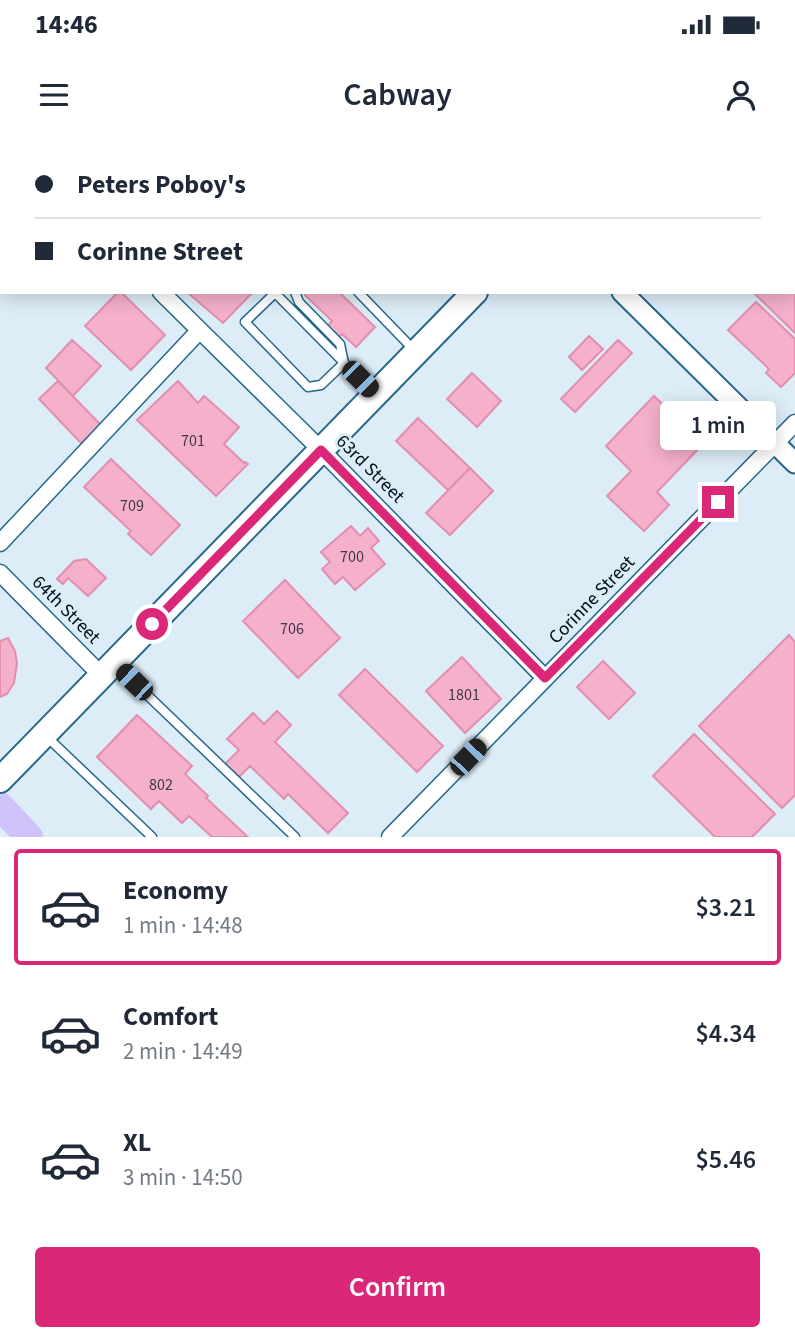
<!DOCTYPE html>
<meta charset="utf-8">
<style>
body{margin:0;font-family:"Source Sans 3",sans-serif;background:#f6f6f7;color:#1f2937;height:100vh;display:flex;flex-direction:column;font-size:26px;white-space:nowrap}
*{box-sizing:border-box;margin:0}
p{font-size:23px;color:#747a83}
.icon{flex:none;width:38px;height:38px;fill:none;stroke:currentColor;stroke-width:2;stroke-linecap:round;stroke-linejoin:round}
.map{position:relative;height:697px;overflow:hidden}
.drawer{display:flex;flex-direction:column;background:#fff;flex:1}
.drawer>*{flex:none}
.hud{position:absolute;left:0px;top:0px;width:796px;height:154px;box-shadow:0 4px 18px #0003;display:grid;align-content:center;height:154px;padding:0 35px;background:#fff}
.end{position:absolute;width:32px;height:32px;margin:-16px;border:9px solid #db2777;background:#fff;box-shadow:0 0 0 4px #fff}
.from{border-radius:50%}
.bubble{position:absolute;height:49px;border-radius:7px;background:#fff;box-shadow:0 4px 18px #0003;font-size:23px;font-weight:600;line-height:49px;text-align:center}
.car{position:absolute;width:21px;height:42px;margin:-21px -10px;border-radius:9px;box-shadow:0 0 5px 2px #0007;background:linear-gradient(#222 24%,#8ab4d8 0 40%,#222 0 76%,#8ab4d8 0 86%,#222 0)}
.hud b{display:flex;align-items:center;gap:24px;height:66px;font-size:26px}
.hud b+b{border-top:2px solid #e0e1e3}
.hud i{width:18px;height:18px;background:#1f2937}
ul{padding:12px 0 0;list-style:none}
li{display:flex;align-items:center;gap:21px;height:116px;margin:0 14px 10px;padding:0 21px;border:4px solid transparent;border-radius:7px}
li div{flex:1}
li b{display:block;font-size:26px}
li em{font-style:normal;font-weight:600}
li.active{border-color:#db2777}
li>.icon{width:63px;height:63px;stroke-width:1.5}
.primary-button{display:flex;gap:14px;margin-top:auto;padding:14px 35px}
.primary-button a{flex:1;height:80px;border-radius:7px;background:#db2777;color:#fff;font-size:28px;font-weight:600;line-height:80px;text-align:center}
.status{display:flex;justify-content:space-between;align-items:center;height:49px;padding:0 35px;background:#fff;direction:ltr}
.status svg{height:19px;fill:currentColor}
header{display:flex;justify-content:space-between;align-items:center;height:91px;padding:0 35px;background:#fff;font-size:32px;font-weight:600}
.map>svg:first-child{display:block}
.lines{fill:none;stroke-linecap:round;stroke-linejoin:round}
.river{stroke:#cec2f9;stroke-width:28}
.building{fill:#f5b0cb;stroke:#e28eb0;stroke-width:2}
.service-casing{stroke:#24688a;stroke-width:11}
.minor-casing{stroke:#24688a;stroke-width:19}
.tertiary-casing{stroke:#24688a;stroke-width:23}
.secondary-casing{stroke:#24688a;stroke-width:26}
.primary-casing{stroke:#24688a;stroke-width:28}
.service{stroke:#fff;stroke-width:8}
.minor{stroke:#fff;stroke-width:16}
.tertiary{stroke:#fff;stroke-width:19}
.secondary{stroke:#fff;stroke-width:23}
.primary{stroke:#fff;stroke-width:24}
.route{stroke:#db2777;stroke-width:9}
.labels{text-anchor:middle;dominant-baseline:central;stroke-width:6;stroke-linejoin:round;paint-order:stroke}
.number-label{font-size:16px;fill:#3d3949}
.street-label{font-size:19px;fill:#00111e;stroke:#ddedf7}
</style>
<div class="status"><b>14:46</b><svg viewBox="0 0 49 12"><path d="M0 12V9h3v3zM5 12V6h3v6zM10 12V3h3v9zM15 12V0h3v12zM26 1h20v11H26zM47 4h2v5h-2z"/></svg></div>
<header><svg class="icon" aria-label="menu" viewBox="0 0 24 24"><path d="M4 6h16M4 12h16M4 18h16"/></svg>Cabway<svg class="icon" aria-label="person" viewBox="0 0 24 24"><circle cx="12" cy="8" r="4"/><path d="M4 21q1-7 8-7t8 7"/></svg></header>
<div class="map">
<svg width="795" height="697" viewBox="0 0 795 697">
<rect width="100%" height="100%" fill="#ddedf7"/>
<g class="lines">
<path class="river" d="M0,666L29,697"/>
</g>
<path class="building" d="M504,0H550L548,2Z
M795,139V193L753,152H794Z
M118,152H121L165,195L131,230L85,186Z
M187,152H253L223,183Z
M307,152H339L375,187L356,207L342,194L338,198L327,187L332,181L305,155Z
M756,162L795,199V233L781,247L766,233L769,229L728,190Z
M589,196L603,209L582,230L569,217Z
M72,200L101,226L73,256L46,228Z
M618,200L632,213L575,272L561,259Z
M472,233L501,261L477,287L447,259Z
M58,241L101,285L81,303L39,259Z
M178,241L198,263L204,256L239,287L224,304L244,323L245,322L248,324L216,356L137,280Z
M654,256L704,303L657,352L669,365L644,391L607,356L631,331L606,306Z
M418,278L470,328L448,350L396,301Z
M111,319L180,385L151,415L128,394L131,391L84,347Z
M470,328L493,351L450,395L426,373Z
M351,386L360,396L368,388L379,401L371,408L385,424L355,450L343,437L335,444L322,429L330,422L321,412Z
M86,419L106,438L88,456L68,438L63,444L57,439L74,421Z
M285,440L340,498L298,538L243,481Z
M789,495L795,502V655L782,668L699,586Z
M8,498L15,511L17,523L14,543L7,554L0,557V501Z
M462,517L501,559L465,593L426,551Z
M603,521L635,553L609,579L577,547Z
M365,529L443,606L417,632L339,555Z
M277,571L291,585L275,602L348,673L328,693L288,654L284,659L250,626L239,637L225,624L239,610L227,599L253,573L264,584Z
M137,575L192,626L185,634L208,656L206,658L248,697H212L189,676L182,683L159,661L151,669L97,617Z
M694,594L775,674L752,697H715L653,636Z"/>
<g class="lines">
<defs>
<path id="service" d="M659,0L661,2
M703,0L705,2
M794,53L795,52
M794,124H795
M276,152L245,182L308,247L321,245L344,223L340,204L299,162L295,152
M358,152L414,210
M275,153L374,253
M115,524L295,697
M46,596L152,697"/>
<path id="minor" d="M177,2L179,0
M161,152L321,310L545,538
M0,403L199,191
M0,433L101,535
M390,697L795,283"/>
<path id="tertiary" d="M622,152L795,323"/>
<path id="secondary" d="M467,0L469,2"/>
<path id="primary" d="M622,2L623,0
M0,640L475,152"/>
</defs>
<use href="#service" class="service-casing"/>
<use href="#minor" class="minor-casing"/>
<use href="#tertiary" class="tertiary-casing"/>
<use href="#secondary" class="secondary-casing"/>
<use href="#primary" class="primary-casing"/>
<use href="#service" class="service"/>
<use href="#minor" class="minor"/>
<use href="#tertiary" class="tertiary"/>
<use href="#secondary" class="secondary"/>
<use href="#primary" class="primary"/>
</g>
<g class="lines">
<path class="route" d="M152,484L321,310L545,538L718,362"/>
</g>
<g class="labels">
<g class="number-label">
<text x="193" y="301">701</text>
<text x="132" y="366">709</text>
<text x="352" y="417">700</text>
<text x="292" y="489">706</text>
<text x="464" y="555">1801</text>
<text x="161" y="645">802</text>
</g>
<g class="street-label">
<text transform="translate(370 329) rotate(45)">63rd Street</text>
<text transform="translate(592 460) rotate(-46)">Corinne Street</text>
<text transform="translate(66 470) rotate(45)">64th Street</text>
</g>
</g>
</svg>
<i class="end from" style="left:152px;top:484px"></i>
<i class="end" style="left:718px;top:362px"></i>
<div class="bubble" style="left:660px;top:261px;width:116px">1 min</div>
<i class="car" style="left:360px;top:239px;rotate:135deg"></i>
<i class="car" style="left:134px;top:542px;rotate:314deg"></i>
<i class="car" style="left:468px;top:617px;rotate:44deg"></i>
<div class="hud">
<b><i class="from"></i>Peters Poboy's</b>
<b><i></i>Corinne Street</b>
</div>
</div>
<section class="drawer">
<ul>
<li class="active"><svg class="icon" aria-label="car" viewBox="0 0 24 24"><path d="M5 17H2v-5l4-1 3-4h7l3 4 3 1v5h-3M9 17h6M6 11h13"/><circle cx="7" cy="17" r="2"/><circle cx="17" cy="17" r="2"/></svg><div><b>Economy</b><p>1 min · 14:48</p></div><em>$3.21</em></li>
<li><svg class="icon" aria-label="car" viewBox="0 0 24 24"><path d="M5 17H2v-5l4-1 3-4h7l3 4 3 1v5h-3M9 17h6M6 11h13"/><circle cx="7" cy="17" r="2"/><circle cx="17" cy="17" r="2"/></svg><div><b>Comfort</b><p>2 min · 14:49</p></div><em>$4.34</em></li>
<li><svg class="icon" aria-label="car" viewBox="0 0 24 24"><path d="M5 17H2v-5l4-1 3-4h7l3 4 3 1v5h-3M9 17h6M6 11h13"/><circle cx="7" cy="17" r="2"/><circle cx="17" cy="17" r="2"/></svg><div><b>XL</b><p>3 min · 14:50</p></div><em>$5.46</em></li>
</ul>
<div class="primary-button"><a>Confirm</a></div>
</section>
